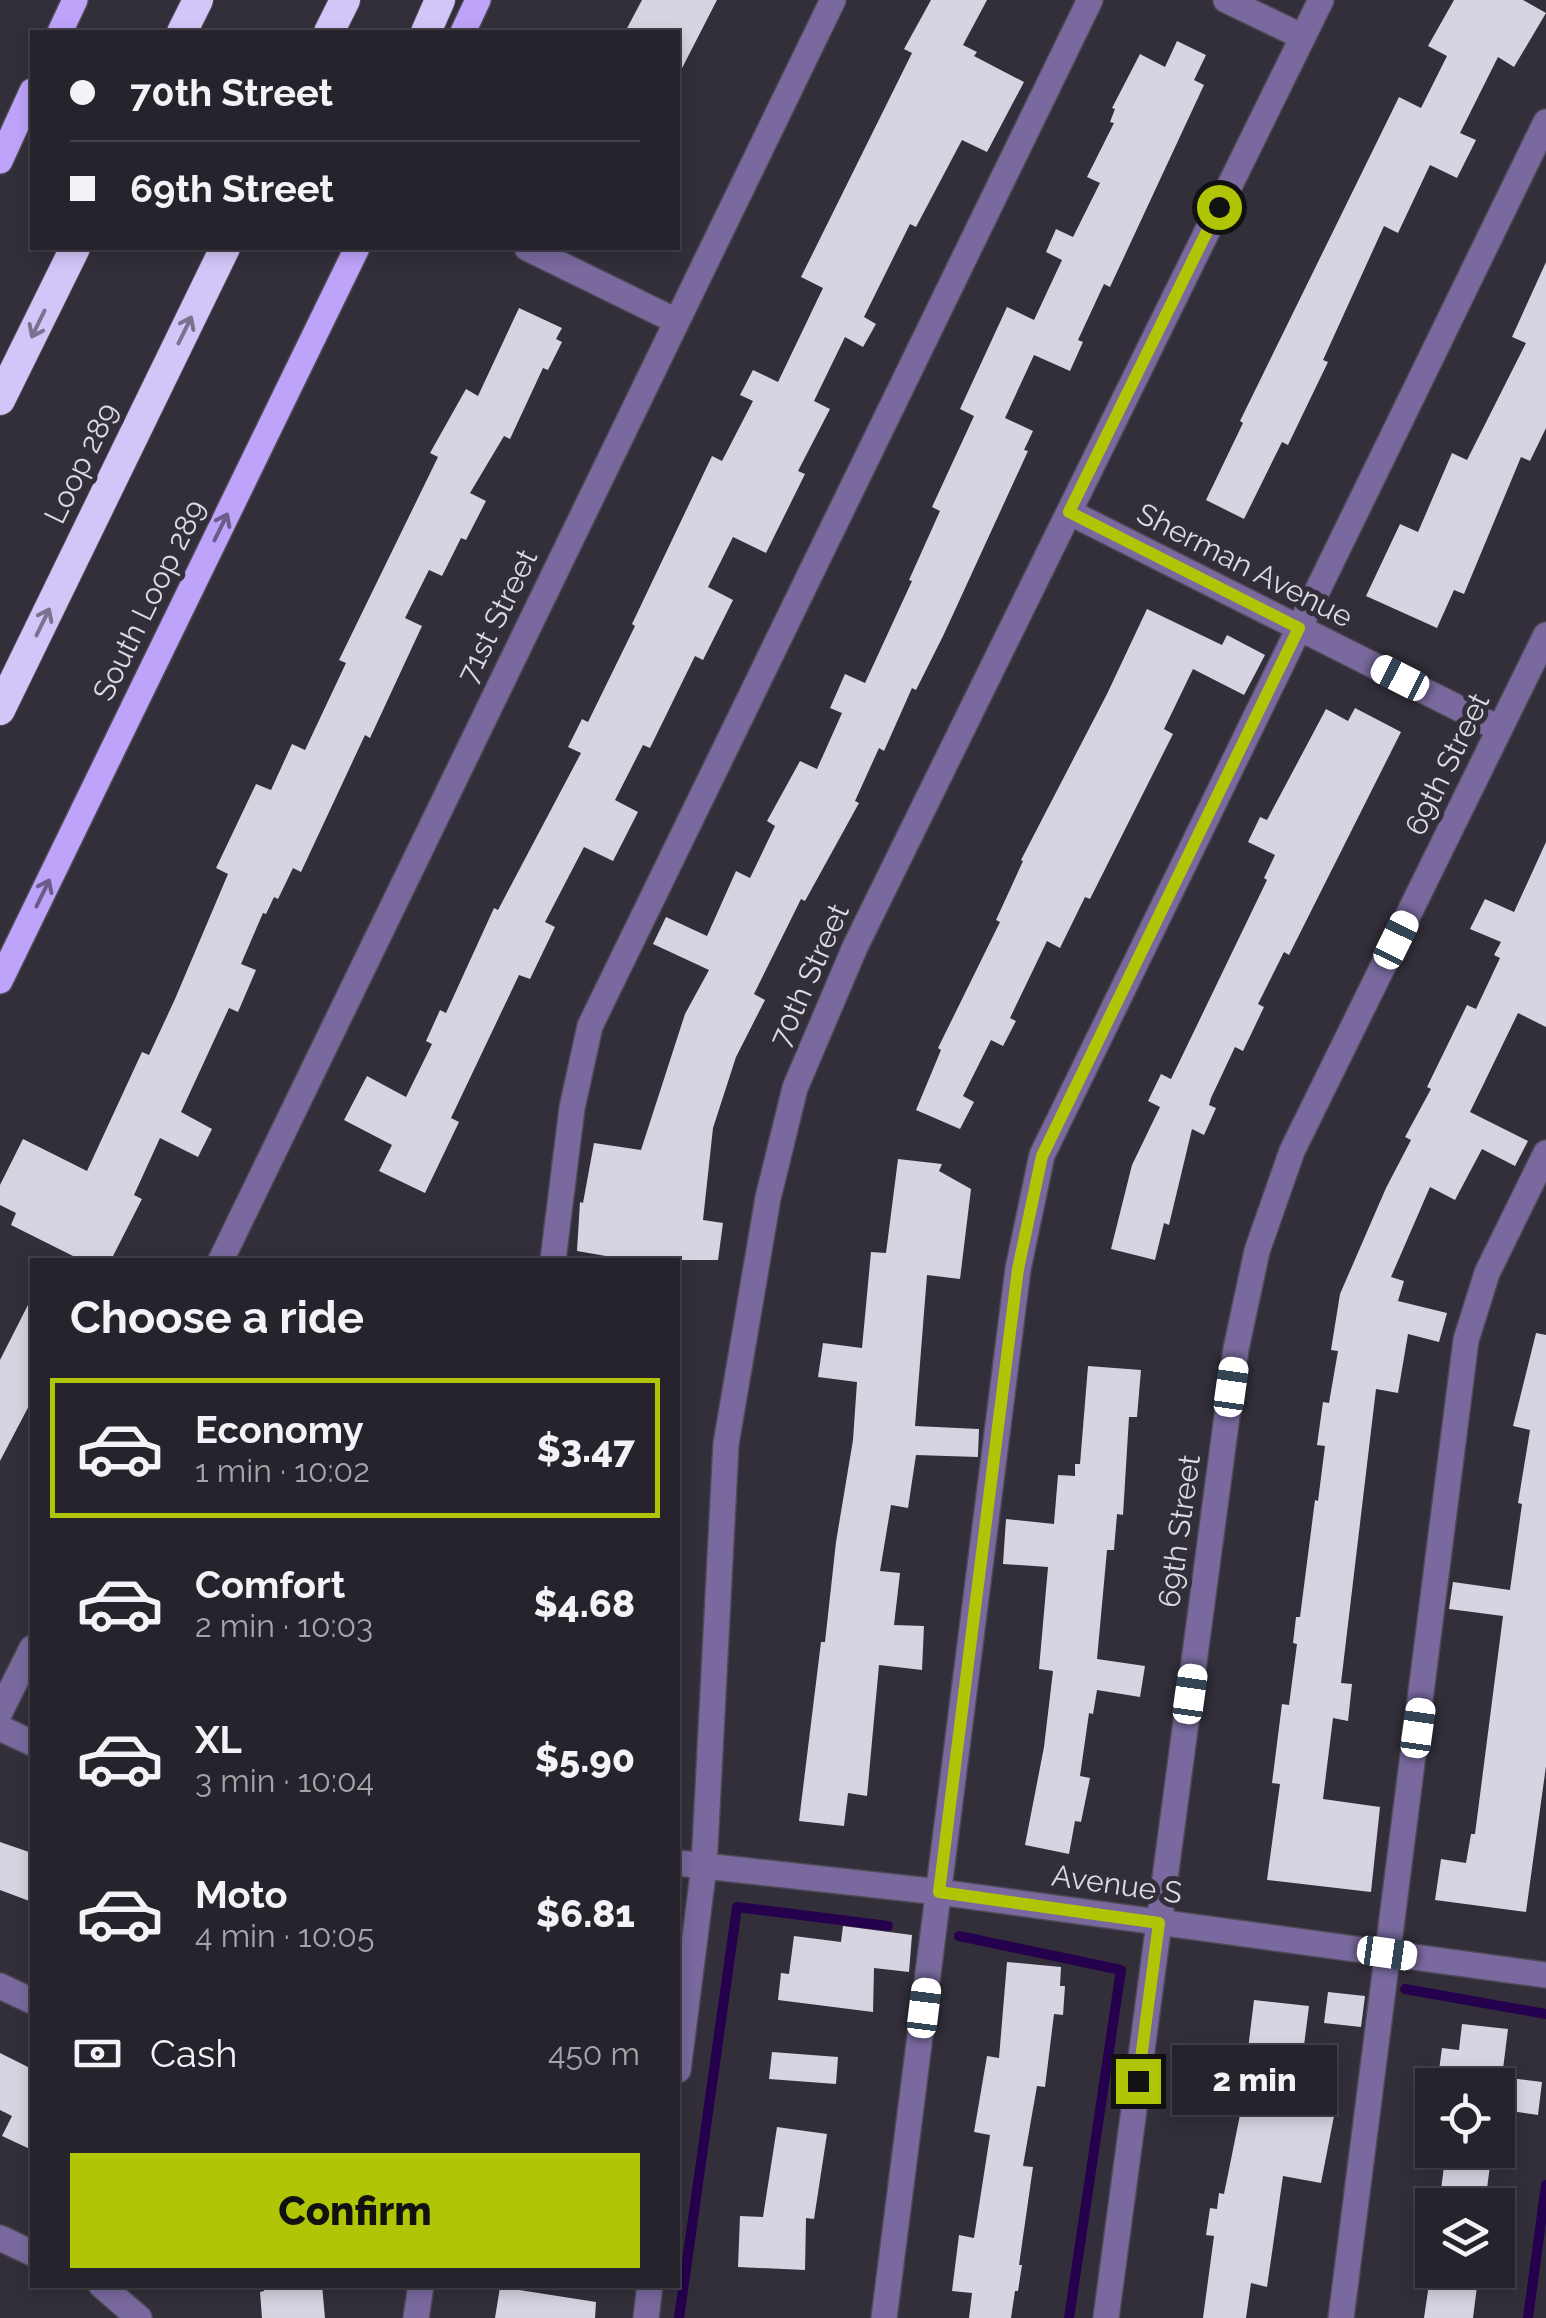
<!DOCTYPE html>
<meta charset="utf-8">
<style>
body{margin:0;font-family:Raleway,sans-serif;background:#2e2b34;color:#f1f3f6;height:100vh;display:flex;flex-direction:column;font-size:38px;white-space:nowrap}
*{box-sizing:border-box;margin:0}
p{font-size:32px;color:#a4a4a9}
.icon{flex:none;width:55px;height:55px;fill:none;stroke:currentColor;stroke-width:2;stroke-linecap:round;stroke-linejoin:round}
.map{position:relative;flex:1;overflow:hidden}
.details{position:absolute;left:30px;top:1258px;width:650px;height:1030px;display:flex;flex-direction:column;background:#26232c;border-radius:0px;box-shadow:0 5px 15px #0003,0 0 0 2px #424048}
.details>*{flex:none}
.hud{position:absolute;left:30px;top:30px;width:650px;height:220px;border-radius:0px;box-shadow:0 5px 15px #0003,0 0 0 2px #424048;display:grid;align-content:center;height:220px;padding:0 40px;background:#26232c}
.controls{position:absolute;left:1415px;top:2068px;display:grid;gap:20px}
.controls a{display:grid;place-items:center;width:100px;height:100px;border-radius:0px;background:#26232c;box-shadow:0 5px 15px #0003,0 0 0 2px #424048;font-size:50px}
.end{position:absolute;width:45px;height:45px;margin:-22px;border:12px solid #afc506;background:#111;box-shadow:0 0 0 5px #111}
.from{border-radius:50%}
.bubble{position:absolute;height:70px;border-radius:0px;background:#26232c;box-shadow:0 5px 15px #0003,0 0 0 2px #424048;font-size:32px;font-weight:800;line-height:70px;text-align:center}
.car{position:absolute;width:30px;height:60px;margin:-30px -15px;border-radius:12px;box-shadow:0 0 8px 2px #0007;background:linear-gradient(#fff 24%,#345 0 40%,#fff 0 76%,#345 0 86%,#fff 0)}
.hud b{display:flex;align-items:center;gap:35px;height:95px;font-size:38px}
.hud b+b{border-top:2px solid #424048}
.hud i{width:25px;height:25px;background:#f1f3f6}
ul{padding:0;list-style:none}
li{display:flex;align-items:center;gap:30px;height:140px;margin:0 20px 15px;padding:0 20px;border:5px solid transparent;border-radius:0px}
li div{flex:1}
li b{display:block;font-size:38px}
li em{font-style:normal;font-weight:800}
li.active{border-color:#afc506}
li>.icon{width:90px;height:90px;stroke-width:1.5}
h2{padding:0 40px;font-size:45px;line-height:120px}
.pay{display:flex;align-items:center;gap:25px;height:110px;padding:0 40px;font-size:38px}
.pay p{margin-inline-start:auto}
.action{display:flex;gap:20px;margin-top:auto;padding:20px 40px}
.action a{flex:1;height:115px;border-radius:0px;background:#afc506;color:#111;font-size:40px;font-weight:800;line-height:115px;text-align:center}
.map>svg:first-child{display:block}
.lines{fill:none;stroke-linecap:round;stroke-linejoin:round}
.stream{stroke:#25004c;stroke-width:10}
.building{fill:#d7d3e1}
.minor-casing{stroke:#4d4a55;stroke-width:28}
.major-casing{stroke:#4d4a55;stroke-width:28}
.highway-casing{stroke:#4d4a55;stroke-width:32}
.minor{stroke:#79699e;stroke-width:25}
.major{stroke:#bea3fa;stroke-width:25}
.highway{stroke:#d4c5f9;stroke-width:30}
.oneway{stroke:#7b7290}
.oneway2{stroke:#6a5d87}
.route{stroke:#afc506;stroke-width:12}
.labels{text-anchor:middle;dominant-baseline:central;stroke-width:10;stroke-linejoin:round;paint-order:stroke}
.street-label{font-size:30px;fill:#dcdae1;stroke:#322f3a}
</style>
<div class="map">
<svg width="1546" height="2318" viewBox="0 0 1546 2318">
<rect width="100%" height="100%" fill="#322f3a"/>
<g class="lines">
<path class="stream" d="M959,1936L1121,1970L1069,2318
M1405,1989L1546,2014
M679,2318L737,1907L888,1926
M1528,2318L1546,2185"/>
</g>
<path class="building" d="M642,0H717L678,76V32H625Z
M931,0H987L963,45L977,52L974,56L1024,82L987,152L962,140L916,227L910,224L864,317L876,324L863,347L845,337L814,401L830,409L798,471L805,474L766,553L733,537L708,587L733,600L703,660L695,656L650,748L643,745L615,800L638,812L613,861L584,847L545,922L555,927L530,979L519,975L451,1118L459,1122L425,1193L379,1171L392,1145L344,1120L367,1076L406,1097L432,1044L426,1041L440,1010L446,1013L494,908L498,910L581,753L568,747L582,719L588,722L635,626L632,624L712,456L722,461L753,401L740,395L753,370L778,382L823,288L801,277L912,53L904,49Z
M1454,0H1523L1546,13L1514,67L1498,57L1460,133L1476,140L1457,178L1430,165L1398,233L1384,226L1323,360L1328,362L1288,445L1282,442L1244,519L1206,500L1243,423L1240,421L1399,97L1421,108L1447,56L1428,46Z
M1177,41L1206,55L1194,80L1204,85L1110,287L1104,284L1078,340L1083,342L1070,371L1034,355L1005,418L1033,431L1024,450L1028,451L944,634L916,690L912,688L884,751L879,748L855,801L859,803L805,901L801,899L754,994L765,1000L736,1057L713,1128L703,1220L723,1223L718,1260H629L577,1251L580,1202L583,1203L594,1143L641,1150L685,1014L709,970L653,944L666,917L707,936L736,871L750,878L775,826L767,821L800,761L817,769L842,713L830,708L845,674L865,683L912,581L909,580L940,511L932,507L974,416L960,409L1007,307L1034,320L1062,260L1046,252L1056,229L1073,237L1100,183L1087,177L1114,123L1110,122L1115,109L1112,108L1140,54L1165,67Z
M1546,262V428L1530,461L1521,457L1464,594L1454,590L1437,628L1366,596L1400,524L1418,532L1452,453L1467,460L1526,343L1512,337Z
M519,308L562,328L556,339L562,342L548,370L543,368L510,439L504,436L470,493L486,501L466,540L461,538L442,576L429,570L405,618L422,626L370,738L365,735L301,872L293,868L278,899L274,897L266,914L263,913L241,964L256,970L238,1012L229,1008L181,1112L212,1129L198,1157L160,1138L134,1195L142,1199L111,1260H81L11,1225L16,1213L0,1205V1185L23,1139L87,1171L142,1052L149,1055L175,999L228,874L216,868L256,784L271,790L292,744L305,750L346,663L339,660L438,457L430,453L466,389L478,396Z
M1147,609L1222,645L1227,635L1265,655L1244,695L1193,669L1164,729L1173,734L1090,899L1085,897L1060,948L1047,941L1010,1018L1016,1021L1003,1046L991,1040L963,1096L974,1102L960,1129L916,1110L941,1050L938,1048L1000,922L996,920L1023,861L1021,860L1107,694Z
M1355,708L1401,732L1289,955L1284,952L1258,1004L1264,1007L1243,1051L1235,1047L1211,1098L1209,1105L1216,1108L1204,1135L1192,1129L1169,1225L1164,1223L1155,1260L1111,1249L1132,1165L1160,1107L1148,1101L1161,1074L1171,1079L1267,880L1264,878L1275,855L1248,842L1260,817L1267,820L1326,709L1348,721Z
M1546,842V1027L1518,1013L1470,1112L1528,1141L1515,1166L1482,1149L1455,1200L1430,1187L1391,1277L1404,1281L1398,1301L1447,1313L1439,1342L1408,1334L1398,1393L1376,1389L1341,1683L1352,1684L1348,1721L1333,1718L1323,1799L1380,1807L1371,1892L1267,1880L1280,1784L1272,1783L1282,1704L1289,1705L1297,1644L1293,1643L1296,1617H1300L1315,1500L1318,1501L1325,1446L1317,1445L1323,1402L1329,1403L1338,1351L1331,1350L1340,1294L1386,1188L1411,1140L1405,1137L1431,1089L1427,1087L1467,1005L1476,1009L1500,958L1494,955L1501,942L1470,929L1485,899L1514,912Z
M898,1159L942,1164L939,1171L971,1189L960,1279L927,1275L915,1426L979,1429L978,1455V1457L916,1455L908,1508L891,1505L880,1571L900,1573L894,1625L924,1626L922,1670L879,1665L867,1796L848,1793L844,1826L799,1821L821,1642H825L836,1542L853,1440L857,1382L818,1377L823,1343L862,1348L871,1252L886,1253Z
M32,1297V1400L0,1461V1360Z
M1536,1333L1546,1335V1766L1526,1912L1435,1900L1441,1859L1466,1863L1471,1834H1475L1503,1616L1449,1609L1453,1582L1510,1590L1522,1504L1518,1503L1530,1430L1513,1426Z
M1088,1366L1141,1370L1137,1417H1129L1123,1515L1117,1514L1114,1550H1107L1097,1659L1145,1666L1140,1697L1097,1690L1093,1714L1089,1713L1080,1776L1090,1778L1081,1822L1075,1821L1069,1854L1025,1845L1044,1747L1053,1671L1039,1669L1048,1567L1003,1564L1006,1519L1054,1524L1058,1475L1075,1476V1464H1080Z
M0,1842L32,1853V1902L0,1890Z
M843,1926L912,1935L909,1972L874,1968L873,2012L778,2000L781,1973L789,1974L794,1936L841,1942Z
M1007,1962L1061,1967L1060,1986H1065L1063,2015L1054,2014L1045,2087L1037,2086L1023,2166L1033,2167L1019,2265H1022L1018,2291H1015L1011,2318H969L972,2293L952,2291L959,2235L974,2238L990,2135L974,2132L987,2056L999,2058Z
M1328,1992L1365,1996L1361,2027L1324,2023Z
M1254,2000L1309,2006L1296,2109L1334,2116L1321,2183L1283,2176L1267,2287L1251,2283L1246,2318H1203L1214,2236L1206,2235L1210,2208L1217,2209L1219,2193L1224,2194L1240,2115Z
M1462,2024L1508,2029L1502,2077L1542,2082L1538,2115L1498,2109V2085H1437L1442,2048L1459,2050Z
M772,2052L838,2057L836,2084L769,2079Z
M0,2053L32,2069V2150L2,2136L12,2116L0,2110Z
M777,2127L827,2134L814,2219L806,2218L805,2270L738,2267L740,2216L763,2217Z
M1446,2150H1492L1485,2204L1440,2198Z
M1431,2270H1479L1473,2318H1424Z
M264,2285H322L325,2318H262L260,2292L264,2291Z
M500,2287L596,2302L595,2318H495Z"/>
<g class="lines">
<defs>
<path id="minor" d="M1226,0L1303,37
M527,248L676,321
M1069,512L1500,729
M221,1260L833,0
M553,1260L572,1108L590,1026L1090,0
M0,1712L32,1648
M0,1728L32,1743
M678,1863L939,1892L1546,1975
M0,1986L32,2001
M678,2070L704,1866L726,1444L768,1198L795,1088L855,947L1321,0
M0,2238L32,2253
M101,2285L139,2318
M416,2318L421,2285
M646,2318L650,2285
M884,2318L1018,1269L1042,1155L1546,122
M1106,2318L1236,1349L1257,1251L1292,1151L1546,635
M1341,2318L1466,1340L1487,1273L1546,1153"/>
<path id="major" d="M60,32L75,0
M463,32L478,0
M0,161L32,91
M0,981L357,248"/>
<path id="highway" d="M182,32L198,0
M329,32L345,0
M426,32L440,0
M0,400L75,248
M0,710L225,248"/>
</defs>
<use href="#minor" class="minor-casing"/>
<use href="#major" class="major-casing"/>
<use href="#highway" class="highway-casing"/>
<use href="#minor" class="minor"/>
<use href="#major" class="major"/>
<use href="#highway" class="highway"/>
</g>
<defs><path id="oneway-shaft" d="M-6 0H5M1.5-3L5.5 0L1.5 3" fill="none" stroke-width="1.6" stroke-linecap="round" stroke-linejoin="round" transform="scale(2.5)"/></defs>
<g class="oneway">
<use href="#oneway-shaft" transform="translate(38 324) rotate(116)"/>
<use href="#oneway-shaft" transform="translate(185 330) rotate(-64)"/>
<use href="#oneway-shaft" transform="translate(43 622) rotate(-64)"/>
</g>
<g class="oneway2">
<use href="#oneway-shaft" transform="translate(221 527) rotate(-64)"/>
<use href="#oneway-shaft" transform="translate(43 893) rotate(-64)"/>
</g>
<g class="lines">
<path class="route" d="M1138,2081L1159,1923L939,1892L1018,1269L1042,1156L1299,628L1069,512L1219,207"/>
</g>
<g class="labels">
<g class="street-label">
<text transform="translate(81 463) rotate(-64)">Loop 289</text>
<text transform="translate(1245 565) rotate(27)">Sherman Avenue</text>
<text transform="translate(149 600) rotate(-64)">South Loop 289</text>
<text transform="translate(497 616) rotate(-64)">71st Street</text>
<text transform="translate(1447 764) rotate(-64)">69th Street</text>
<text transform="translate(809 975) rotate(-66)">70th Street</text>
<text transform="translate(1179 1531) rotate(-82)">69th Street</text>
<text transform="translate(1117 1884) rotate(8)">Avenue S</text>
</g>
</g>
</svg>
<div class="controls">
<a><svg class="icon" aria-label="locate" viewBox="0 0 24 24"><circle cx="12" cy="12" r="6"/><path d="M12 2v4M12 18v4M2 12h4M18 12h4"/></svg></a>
<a><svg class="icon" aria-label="layers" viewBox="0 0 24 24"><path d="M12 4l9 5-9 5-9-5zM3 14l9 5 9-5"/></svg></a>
</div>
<i class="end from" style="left:1219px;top:207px"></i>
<i class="end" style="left:1138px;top:2081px"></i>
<div class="bubble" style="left:1172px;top:2045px;width:165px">2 min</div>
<i class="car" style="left:1400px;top:678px;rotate:297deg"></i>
<i class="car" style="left:1396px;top:940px;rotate:26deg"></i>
<i class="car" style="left:1231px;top:1387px;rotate:8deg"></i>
<i class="car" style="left:1190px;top:1694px;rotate:8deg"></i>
<i class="car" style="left:1418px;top:1728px;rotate:8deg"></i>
<i class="car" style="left:1387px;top:1953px;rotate:98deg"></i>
<i class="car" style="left:924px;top:2008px;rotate:7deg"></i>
<div class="hud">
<b><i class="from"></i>70th Street</b>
<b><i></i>69th Street</b>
</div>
<section class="details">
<h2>Choose a ride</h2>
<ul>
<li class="active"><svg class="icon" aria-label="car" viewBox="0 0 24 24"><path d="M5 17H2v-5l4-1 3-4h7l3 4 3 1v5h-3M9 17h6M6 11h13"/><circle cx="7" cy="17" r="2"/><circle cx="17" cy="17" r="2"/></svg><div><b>Economy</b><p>1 min · 10:02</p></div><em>$3.47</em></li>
<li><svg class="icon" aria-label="car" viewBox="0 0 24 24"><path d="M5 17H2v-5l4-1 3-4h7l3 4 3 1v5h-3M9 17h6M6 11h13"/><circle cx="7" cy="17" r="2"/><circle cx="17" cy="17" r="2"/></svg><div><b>Comfort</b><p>2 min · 10:03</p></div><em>$4.68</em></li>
<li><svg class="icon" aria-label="car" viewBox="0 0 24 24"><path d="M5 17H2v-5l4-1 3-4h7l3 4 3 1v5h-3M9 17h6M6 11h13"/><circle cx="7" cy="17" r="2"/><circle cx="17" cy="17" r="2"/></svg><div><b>XL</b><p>3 min · 10:04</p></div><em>$5.90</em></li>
<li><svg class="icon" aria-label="car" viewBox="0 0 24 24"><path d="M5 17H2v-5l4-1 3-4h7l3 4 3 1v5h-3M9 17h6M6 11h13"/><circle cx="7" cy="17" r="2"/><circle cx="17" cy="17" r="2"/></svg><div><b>Moto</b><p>4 min · 10:05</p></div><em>$6.81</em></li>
</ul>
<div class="pay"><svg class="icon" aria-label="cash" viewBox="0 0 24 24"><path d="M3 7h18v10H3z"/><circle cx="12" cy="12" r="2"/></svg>Cash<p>450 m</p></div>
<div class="action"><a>Confirm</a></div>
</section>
</div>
